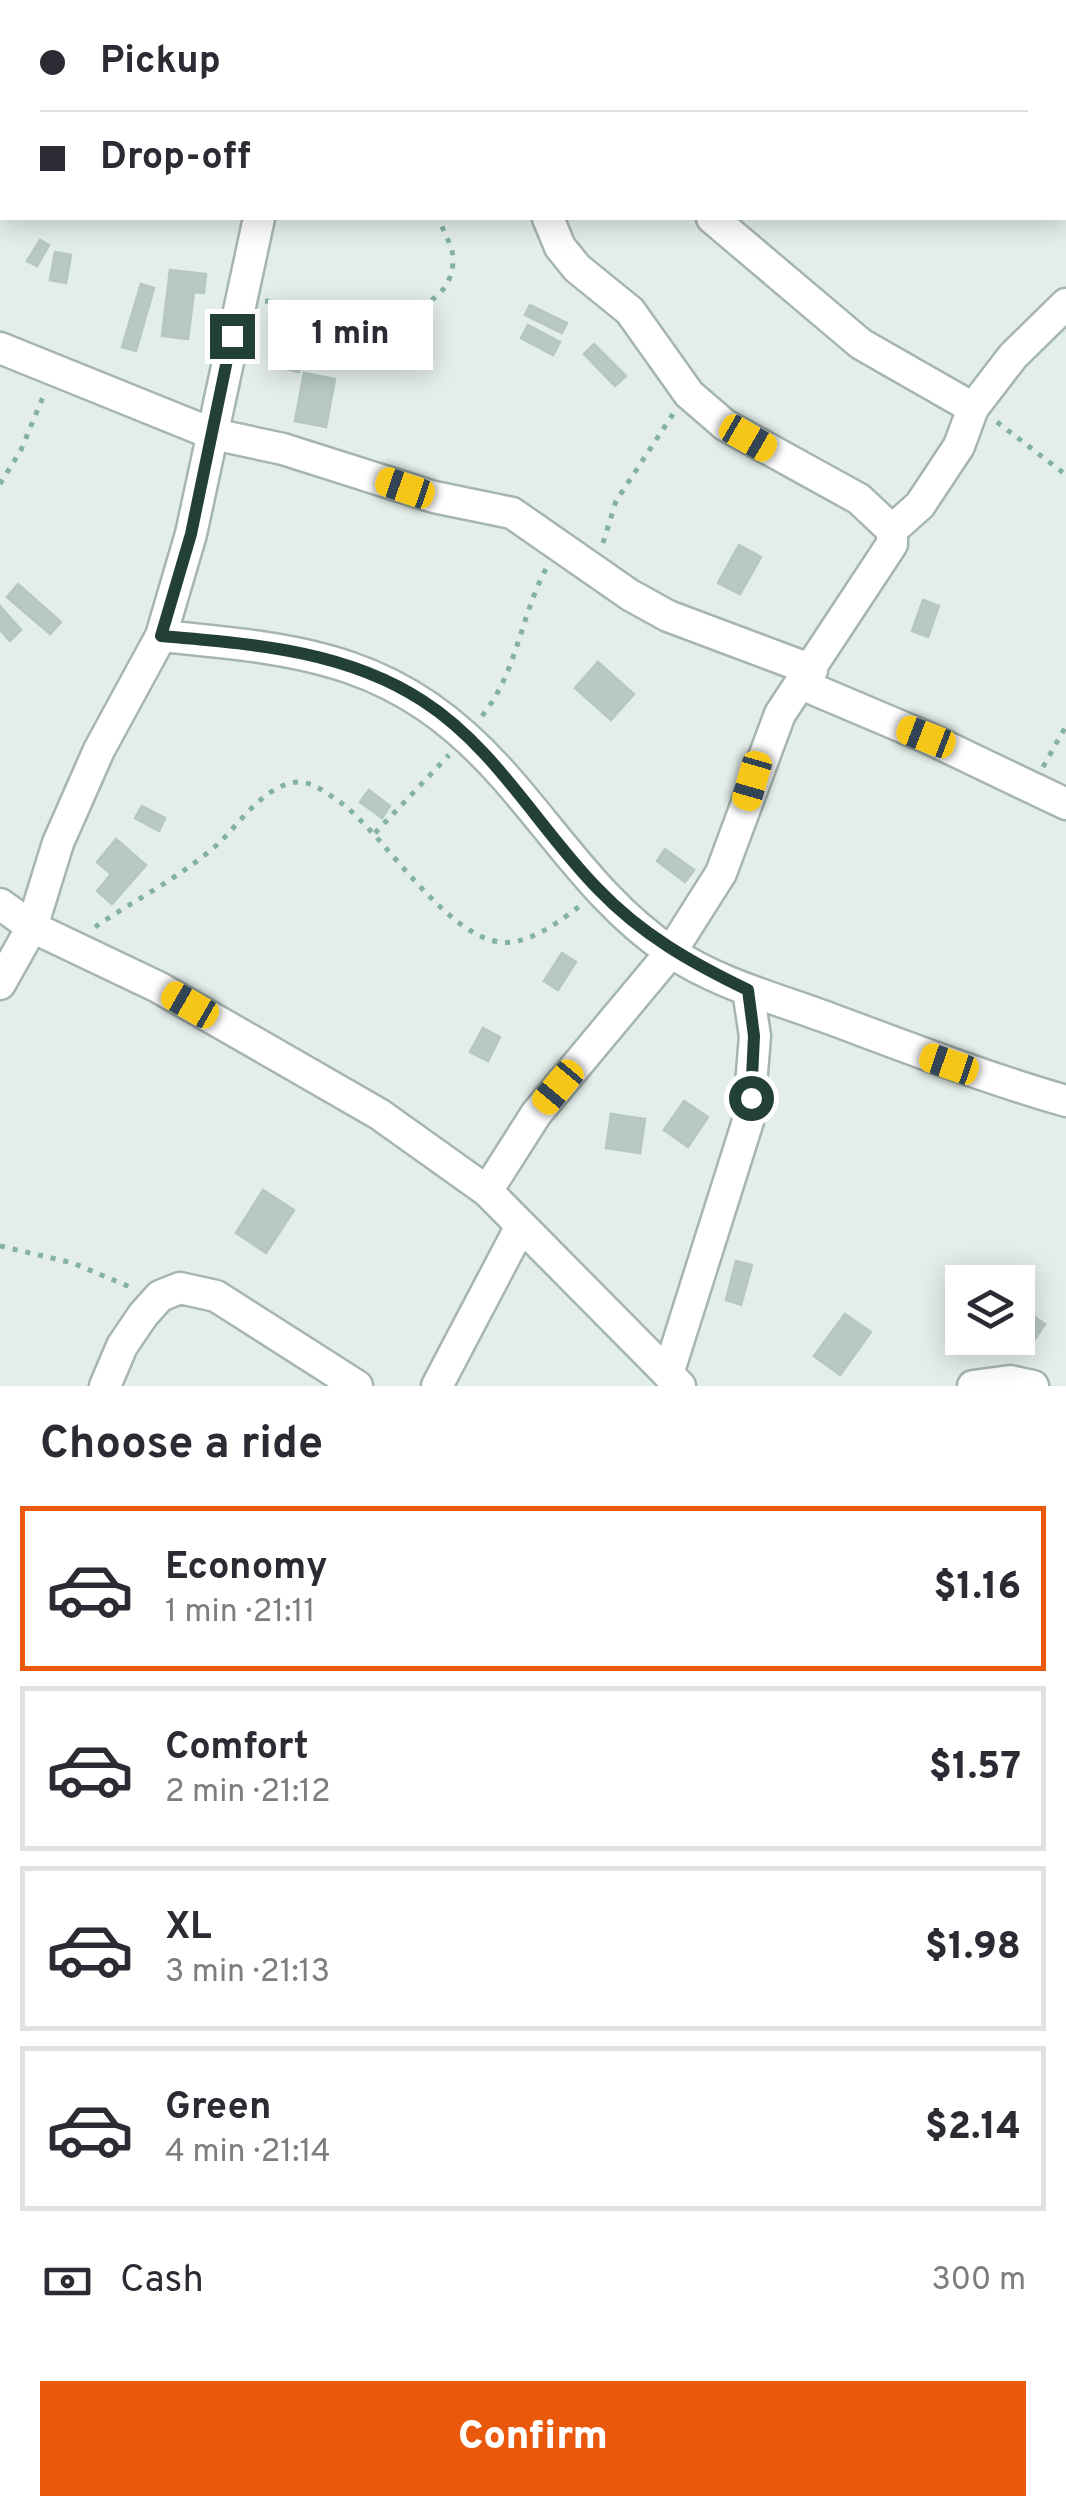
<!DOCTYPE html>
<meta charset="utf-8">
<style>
body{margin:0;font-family:Overpass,sans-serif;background:#f7f7f7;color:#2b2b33;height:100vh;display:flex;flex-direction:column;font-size:38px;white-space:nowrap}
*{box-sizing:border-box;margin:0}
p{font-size:32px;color:#7c7c81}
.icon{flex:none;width:55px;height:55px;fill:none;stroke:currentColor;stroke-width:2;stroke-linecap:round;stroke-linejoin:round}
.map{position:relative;height:1386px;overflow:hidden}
.drawer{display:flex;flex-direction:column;background:#fff;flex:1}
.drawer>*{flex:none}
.top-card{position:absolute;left:0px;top:0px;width:1068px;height:220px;box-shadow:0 5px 25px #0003;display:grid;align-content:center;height:220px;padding:0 40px;background:#fff}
.fabs{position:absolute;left:945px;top:1265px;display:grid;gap:20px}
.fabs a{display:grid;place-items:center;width:90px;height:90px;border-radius:0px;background:#fff;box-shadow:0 5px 25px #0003;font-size:50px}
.end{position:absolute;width:45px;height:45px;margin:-22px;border:12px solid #223f38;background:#fff;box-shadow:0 0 0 5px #fff}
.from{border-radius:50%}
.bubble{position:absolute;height:70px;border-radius:0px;background:#fff;box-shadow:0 5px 25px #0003;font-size:32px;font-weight:800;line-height:70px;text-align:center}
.car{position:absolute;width:30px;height:60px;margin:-30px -15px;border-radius:12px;box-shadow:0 0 8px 2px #0007;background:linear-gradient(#f5c518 24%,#345 0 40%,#f5c518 0 76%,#345 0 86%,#f5c518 0)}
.top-card b{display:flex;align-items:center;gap:35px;height:95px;font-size:38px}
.top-card b+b{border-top:2px solid #e1e1e2}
.top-card i{width:25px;height:25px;background:#2b2b33}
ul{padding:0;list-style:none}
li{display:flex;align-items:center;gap:30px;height:165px;margin:0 20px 15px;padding:0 20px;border:5px solid #e1e1e2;border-radius:0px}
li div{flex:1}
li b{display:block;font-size:38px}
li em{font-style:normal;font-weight:800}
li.on{border-color:#ea580c}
li>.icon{width:90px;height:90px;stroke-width:1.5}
h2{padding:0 40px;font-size:45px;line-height:120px}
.pay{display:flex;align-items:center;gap:25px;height:110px;padding:0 40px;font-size:38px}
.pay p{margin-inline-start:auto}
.primary-button{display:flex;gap:20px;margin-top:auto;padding:20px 40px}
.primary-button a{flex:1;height:115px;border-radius:0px;background:#ea580c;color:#fff;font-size:40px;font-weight:800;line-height:115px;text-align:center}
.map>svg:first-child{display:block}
.building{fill:#b8c8c2;stroke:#b5c7c0;stroke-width:2.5}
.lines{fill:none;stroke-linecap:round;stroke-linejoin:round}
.minor-casing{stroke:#a5b5b0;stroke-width:35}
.path{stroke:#83b1a4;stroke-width:5;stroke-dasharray:5 8;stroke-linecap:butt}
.minor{stroke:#fff;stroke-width:30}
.route{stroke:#223f38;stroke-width:12}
</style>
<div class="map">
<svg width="1066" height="1386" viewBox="0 0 1066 1386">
<rect width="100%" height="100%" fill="#e3ede9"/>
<path class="building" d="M40,240L49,245L37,266L27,261Z
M55,252L71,255L66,283L50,280Z
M170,270L206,274L204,293L194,292L188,339L162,336Z
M141,284L154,288L136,351L122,347Z
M530,305L567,323L562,333L525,315Z
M528,325L560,342L553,355L521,338Z
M594,344L626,376L615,386L584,354Z
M275,348L303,355L299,372L270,365Z
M304,373L335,379L326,427L295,421Z
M739,545L761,557L740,594L718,583Z
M18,584L61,622L50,634L7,597Z
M923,600L939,606L928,637L912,631Z
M0,606L21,630L10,641L0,630Z
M598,662L634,694L611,720L575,688Z
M369,790L390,806L382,818L360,802Z
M142,806L165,818L159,831L135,818Z
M116,839L146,865L112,904L97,891L111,874L97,862Z
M665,849L694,870L685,882L657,861Z
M562,953L576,962L558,990L544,981Z
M483,1028L500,1037L488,1061L470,1052Z
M684,1101L708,1117L688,1147L664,1130Z
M611,1114L645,1119L640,1153L606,1148Z
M263,1190L294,1210L266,1253L236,1233Z
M736,1261L752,1265L741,1305L726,1300Z
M1018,1305L1045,1324L1031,1345L1018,1336Z
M845,1314L871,1332L840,1375L814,1356Z"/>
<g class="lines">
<defs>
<path id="minor" d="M387,0L392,2
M155,2L158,0
M320,2L321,0
M0,179L2,176
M712,218L861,344L973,408
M0,348L213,434L283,449L434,497L512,513L630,595L668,616L812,670
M892,530L920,505L959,446L973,408L1013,356L1066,304
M161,636C309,650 401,659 505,777C558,837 603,907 671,952C718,984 778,999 831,1019C909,1048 986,1078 1066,1101
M801,684L926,737L1066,804
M0,904L32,927L158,987L379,1114L487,1191L680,1386
M0,984L32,927L58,843L99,750L161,636L191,534L259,218
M487,1191L536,1114L671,952L721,873L780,714L892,544V530L859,499L725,425L689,394L630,311L577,268L560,247L548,218
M668,1374L748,1121L755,1036L748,990
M105,1386L122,1346L143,1315L160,1296L180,1288L216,1296L357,1386
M437,1386L521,1226
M973,1386L1010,1381L1033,1386"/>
</defs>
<use href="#minor" class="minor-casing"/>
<path class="path" d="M755,0L757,2
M838,0L843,2
M642,2L646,0
M938,2L939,0
M0,14H2
M265,301C313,305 448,340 453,262C454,246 443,233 439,218
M997,422L1066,475
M0,484L21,450L45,392
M603,543L616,501L673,414
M482,716C518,671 520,616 547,567
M1043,767L1066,726
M375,833L449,755
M95,927C136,899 185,875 221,841C241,821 267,783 299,782C313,782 328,794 340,802C386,835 453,951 513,942C538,938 561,920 580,906
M0,1246L73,1263L130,1287"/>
<use href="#minor" class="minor"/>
</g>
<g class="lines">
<path class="route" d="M232,336L191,534L161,636C252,644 345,650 423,701C496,748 539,829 598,889C642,935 692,963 748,990L754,1036L751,1098"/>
</g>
</svg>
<div class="fabs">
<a><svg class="icon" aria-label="layers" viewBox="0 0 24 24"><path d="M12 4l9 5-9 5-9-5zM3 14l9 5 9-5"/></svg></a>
</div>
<i class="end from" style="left:751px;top:1098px"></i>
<i class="end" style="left:232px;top:336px"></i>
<div class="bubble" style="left:268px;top:300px;width:165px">1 min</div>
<i class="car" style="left:748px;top:438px;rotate:120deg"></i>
<i class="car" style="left:405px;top:488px;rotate:289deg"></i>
<i class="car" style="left:926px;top:737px;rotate:291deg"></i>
<i class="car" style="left:752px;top:781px;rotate:196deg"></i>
<i class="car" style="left:190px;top:1005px;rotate:300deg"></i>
<i class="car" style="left:949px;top:1064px;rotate:289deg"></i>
<i class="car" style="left:558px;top:1087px;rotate:220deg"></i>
<div class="top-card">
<b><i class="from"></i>Pickup</b>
<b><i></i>Drop-off</b>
</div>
</div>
<section class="drawer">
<h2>Choose a ride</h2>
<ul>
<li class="on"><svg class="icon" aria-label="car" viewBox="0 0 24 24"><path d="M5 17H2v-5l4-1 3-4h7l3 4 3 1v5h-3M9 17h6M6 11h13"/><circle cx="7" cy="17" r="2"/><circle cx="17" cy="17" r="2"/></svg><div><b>Economy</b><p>1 min · 21:11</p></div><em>$1.16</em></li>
<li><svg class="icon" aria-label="car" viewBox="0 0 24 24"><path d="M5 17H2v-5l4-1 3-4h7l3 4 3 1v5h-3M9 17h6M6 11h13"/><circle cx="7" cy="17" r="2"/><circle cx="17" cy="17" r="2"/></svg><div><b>Comfort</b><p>2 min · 21:12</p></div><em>$1.57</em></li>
<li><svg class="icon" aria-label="car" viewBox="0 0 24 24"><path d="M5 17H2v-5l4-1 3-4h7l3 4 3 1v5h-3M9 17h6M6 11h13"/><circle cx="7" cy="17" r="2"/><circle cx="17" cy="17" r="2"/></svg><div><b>XL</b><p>3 min · 21:13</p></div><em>$1.98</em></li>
<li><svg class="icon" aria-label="car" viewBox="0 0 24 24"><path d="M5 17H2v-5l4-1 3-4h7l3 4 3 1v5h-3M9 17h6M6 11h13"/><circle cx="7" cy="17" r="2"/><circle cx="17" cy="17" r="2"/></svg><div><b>Green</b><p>4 min · 21:14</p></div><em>$2.14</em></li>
</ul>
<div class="pay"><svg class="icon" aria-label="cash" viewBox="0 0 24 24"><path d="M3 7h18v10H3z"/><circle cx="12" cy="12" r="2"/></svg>Cash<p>300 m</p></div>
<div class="primary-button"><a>Confirm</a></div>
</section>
